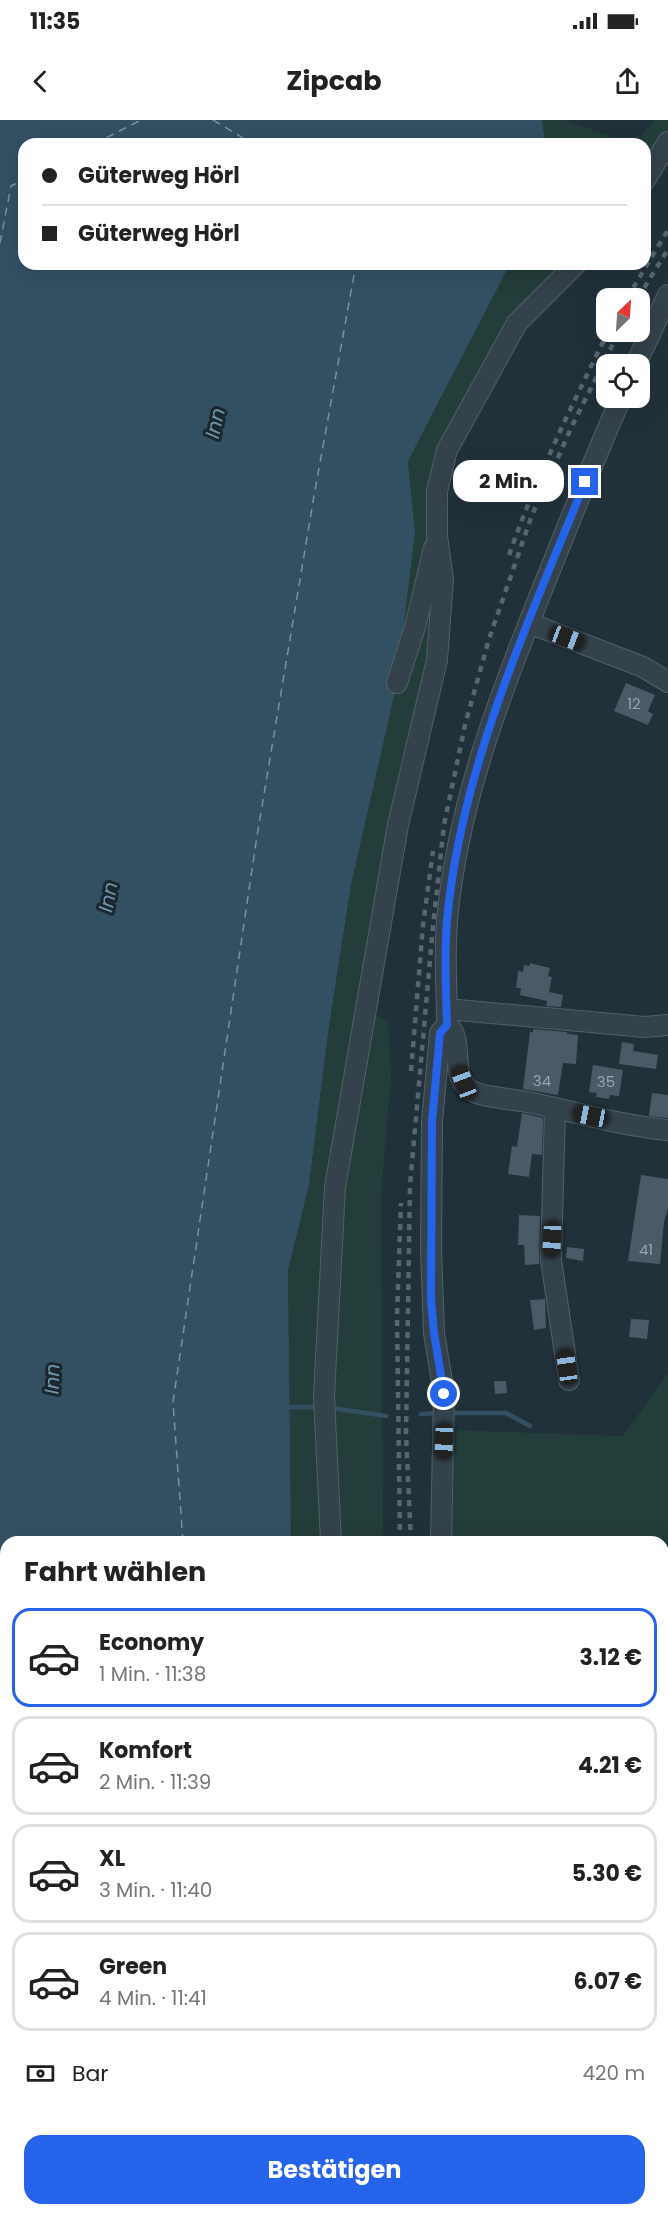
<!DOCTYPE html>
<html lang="de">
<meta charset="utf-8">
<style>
body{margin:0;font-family:Poppins,sans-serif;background:#f2f2f2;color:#222;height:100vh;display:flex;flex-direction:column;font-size:22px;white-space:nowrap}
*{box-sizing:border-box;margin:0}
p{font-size:20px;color:#767676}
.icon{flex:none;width:33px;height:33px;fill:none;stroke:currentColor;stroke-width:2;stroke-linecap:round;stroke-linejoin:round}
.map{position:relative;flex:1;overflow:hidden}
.side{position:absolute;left:0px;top:1416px;width:669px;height:680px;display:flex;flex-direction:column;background:#fff;border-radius:18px 18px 0 0;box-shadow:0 6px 24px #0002}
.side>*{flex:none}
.hud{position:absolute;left:18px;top:18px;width:633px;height:132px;border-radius:18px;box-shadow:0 6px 24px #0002;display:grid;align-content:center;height:132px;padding:0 24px;background:#fff}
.needle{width:39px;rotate:25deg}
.fabs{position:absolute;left:596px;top:168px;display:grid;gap:12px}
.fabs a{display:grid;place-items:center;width:54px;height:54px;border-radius:12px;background:#fff;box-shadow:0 6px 24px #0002;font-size:30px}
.end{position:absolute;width:27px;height:27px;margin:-14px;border:8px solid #2563eb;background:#fff;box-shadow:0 0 0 3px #fff}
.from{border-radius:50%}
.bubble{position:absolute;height:42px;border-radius:18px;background:#fff;box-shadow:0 6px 24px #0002;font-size:20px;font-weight:700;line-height:42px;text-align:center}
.car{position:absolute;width:18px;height:36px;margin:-18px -9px;border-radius:8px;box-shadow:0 0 4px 2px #0007;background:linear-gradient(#222 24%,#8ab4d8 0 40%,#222 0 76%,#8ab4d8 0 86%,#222 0)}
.hud b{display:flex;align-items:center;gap:21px;height:57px;font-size:22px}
.hud b+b{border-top:2px solid #e0e0e0}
.hud i{width:15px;height:15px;background:#222}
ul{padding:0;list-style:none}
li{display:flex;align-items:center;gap:18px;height:99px;margin:0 12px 9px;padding:0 12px;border:3px solid #e0e0e0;border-radius:18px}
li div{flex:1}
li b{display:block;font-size:22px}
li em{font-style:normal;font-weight:700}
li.current{border-color:#2563eb}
li>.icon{width:54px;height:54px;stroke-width:1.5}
h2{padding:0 24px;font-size:27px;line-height:72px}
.pay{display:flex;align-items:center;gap:15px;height:66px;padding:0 24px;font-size:22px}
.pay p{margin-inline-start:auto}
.primary-button{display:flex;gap:12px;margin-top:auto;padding:12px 24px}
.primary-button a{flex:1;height:69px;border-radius:18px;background:#2563eb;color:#fff;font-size:24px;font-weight:700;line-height:69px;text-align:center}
.status{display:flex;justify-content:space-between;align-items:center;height:42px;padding:0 30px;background:#fff;direction:ltr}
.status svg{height:16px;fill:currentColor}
header{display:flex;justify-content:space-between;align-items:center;height:78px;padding:0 24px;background:#fff;font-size:27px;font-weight:700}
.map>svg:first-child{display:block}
.green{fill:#233d3a}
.water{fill:#335063}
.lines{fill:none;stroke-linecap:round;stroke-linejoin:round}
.stream{stroke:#335063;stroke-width:4.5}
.ferry{stroke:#6e95ac;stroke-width:1.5;stroke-dasharray:8 6;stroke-linecap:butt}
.building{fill:#485b67}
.minor-casing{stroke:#526068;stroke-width:22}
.minor{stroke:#34424b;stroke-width:20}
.rail{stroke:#566772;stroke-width:4.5;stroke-dasharray:6 6;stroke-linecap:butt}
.route{stroke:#2563eb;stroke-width:8}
.labels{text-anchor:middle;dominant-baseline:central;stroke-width:6;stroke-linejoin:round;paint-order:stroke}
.number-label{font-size:15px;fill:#95a4af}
.water-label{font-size:20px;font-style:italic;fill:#6e95ac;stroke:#1a272f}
</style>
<div class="status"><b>11:35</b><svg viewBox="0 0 49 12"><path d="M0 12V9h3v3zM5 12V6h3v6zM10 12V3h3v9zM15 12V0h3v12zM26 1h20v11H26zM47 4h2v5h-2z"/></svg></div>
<header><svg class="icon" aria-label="back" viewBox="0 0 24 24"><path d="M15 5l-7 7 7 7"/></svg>Zipcab<svg class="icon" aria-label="share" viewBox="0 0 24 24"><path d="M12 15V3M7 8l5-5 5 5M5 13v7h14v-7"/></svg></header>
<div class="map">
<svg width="668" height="2095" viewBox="0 0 668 2095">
<rect width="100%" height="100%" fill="#21313a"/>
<path class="green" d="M542,0H563L635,24H545Z
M654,0H668V10L645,47V24H635Z
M510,144H567L476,259L427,412L422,462L437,469L433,531L363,888L388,901L391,957L381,1075L383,1422H291L288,1150L309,1065L329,906L351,765L397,563L415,412L408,341Z
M668,1253V2095H517L516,2090H663V1422H450L453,1310L623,1316Z
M348,2090H439L440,2095H348Z"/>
<path class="water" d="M0,0H542L545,24H24V144H510L408,341L415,412L397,563L351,765L329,906L309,1065L288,1150L291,1422H6V2090H348V2095H0Z"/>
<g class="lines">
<path class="stream" d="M289,1287H317
M331,1288L386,1296
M449,1293H506L530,1306
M421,1294L438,1293"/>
<path class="ferry" d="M213,0L253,24
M94,24L141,0
M0,123L11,66L24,60
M183,1422L173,1282L257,716L314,376L356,144
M0,1725L6,1761
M34,2090V2095
M234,2090L235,2095"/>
</g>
<path class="building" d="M626,563L655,575L648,591L653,594L648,605L614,591Z
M530,843L550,848L548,856L552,857L549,872L563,875L561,887L546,886L547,881L520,875L521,868H516L518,851L523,852L524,845L530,846Z
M533,909L567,912V914L578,915L576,944L563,943L558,975L523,969L530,912H533Z
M622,922L634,924L633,931L658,935L656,949L619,944Z
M593,945L623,950L619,976L610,975L609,979L596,977L597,973L589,972Z
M652,973L668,975V998L649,996Z
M522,993L543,998L542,1035L532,1034L529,1057L508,1054L512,1026L517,1027Z
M641,1055L668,1059V1088L664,1102L660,1144L628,1141Z
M519,1095L540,1096L539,1144L525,1145L524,1125H518Z
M567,1127L584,1129L583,1141L566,1138Z
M545,1179L546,1208L534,1210L530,1180Z
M631,1199L649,1200L647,1219L629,1217Z
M494,1261H506L507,1273L495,1274Z"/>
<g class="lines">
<defs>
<path id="minor" d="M645,60L668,22
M636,244L668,175
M529,503L643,547L668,562
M397,563L415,507L434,428
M447,889L645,907L668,905
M447,905C449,907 452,909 453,912C461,928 452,955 469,969C480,978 516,979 532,983C577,992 622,1006 668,1010
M555,988L551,1140L569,1260
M331,1422L324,1276L335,1067L398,705L437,540L443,460L437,416V371L447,330L517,203L576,144
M441,1422L444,1274L434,1213L431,1130L432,1002L440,913L447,905C447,870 444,836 447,801C457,686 499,577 542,470C568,406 593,341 621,278
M384,2090L385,2095
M501,2090L502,2095"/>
</defs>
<use href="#minor" class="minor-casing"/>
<use href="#minor" class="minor"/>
<path class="rail" d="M627,178L668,110
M638,178L668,129
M509,435C536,358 572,285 608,212
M411,951L423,805L433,731
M400,1422L397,1197L401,1083
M411,1422L406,1315L410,1065L433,806L444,705L465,605L489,519L532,395L573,304L619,212
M467,2090L468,2095
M478,2090V2095"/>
</g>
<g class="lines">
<path class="route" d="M444,1274L434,1213L431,1179L432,1002L440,913L447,905C446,870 444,835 447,800C461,647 528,504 585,362"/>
</g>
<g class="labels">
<g class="number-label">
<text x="634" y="583">12</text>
<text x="542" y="960">34</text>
<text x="606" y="961">35</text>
<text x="646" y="1129">41</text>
</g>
<g class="water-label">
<text transform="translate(215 303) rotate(-77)">Inn</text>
<text transform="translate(108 777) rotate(-79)">Inn</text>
<text transform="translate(52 1259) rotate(-88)">Inn</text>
</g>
</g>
</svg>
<div class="fabs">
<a><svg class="needle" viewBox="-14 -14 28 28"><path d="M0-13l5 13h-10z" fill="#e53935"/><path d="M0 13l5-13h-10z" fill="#767676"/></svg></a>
<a><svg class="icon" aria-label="locate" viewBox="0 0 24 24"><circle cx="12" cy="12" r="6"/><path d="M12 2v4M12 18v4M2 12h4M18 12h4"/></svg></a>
</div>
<i class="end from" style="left:444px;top:1274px"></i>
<i class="end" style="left:585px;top:362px"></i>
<div class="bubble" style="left:453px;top:340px;width:111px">2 Min.</div>
<i class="car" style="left:567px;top:518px;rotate:111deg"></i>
<i class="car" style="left:464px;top:963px;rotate:339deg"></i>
<i class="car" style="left:591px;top:996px;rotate:281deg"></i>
<i class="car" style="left:552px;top:1119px;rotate:183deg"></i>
<i class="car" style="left:567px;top:1247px;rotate:352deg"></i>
<i class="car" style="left:444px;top:1321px;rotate:182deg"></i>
<div class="hud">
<b><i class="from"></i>Güterweg Hörl</b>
<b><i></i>Güterweg Hörl</b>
</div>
<section class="side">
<h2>Fahrt wählen</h2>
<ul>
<li class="current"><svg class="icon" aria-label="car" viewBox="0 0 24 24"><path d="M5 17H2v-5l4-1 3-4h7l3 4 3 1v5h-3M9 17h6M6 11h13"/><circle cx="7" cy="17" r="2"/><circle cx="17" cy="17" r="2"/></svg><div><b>Economy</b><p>1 Min. · 11:38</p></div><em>3.12 €</em></li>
<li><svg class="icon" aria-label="car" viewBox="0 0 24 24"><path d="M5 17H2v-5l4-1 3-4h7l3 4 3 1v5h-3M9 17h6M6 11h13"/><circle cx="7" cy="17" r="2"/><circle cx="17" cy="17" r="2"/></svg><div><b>Komfort</b><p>2 Min. · 11:39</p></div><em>4.21 €</em></li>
<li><svg class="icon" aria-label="car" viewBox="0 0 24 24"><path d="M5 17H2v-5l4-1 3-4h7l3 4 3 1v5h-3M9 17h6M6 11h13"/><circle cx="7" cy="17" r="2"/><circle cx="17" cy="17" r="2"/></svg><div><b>XL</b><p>3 Min. · 11:40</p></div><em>5.30 €</em></li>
<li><svg class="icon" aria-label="car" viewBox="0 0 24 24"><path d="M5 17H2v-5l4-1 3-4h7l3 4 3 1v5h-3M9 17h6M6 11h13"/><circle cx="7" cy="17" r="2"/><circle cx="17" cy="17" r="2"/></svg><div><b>Green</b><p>4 Min. · 11:41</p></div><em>6.07 €</em></li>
</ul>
<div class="pay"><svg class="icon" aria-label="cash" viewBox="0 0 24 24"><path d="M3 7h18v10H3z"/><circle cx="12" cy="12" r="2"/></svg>Bar<p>420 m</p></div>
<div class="primary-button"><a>Bestätigen</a></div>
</section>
</div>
